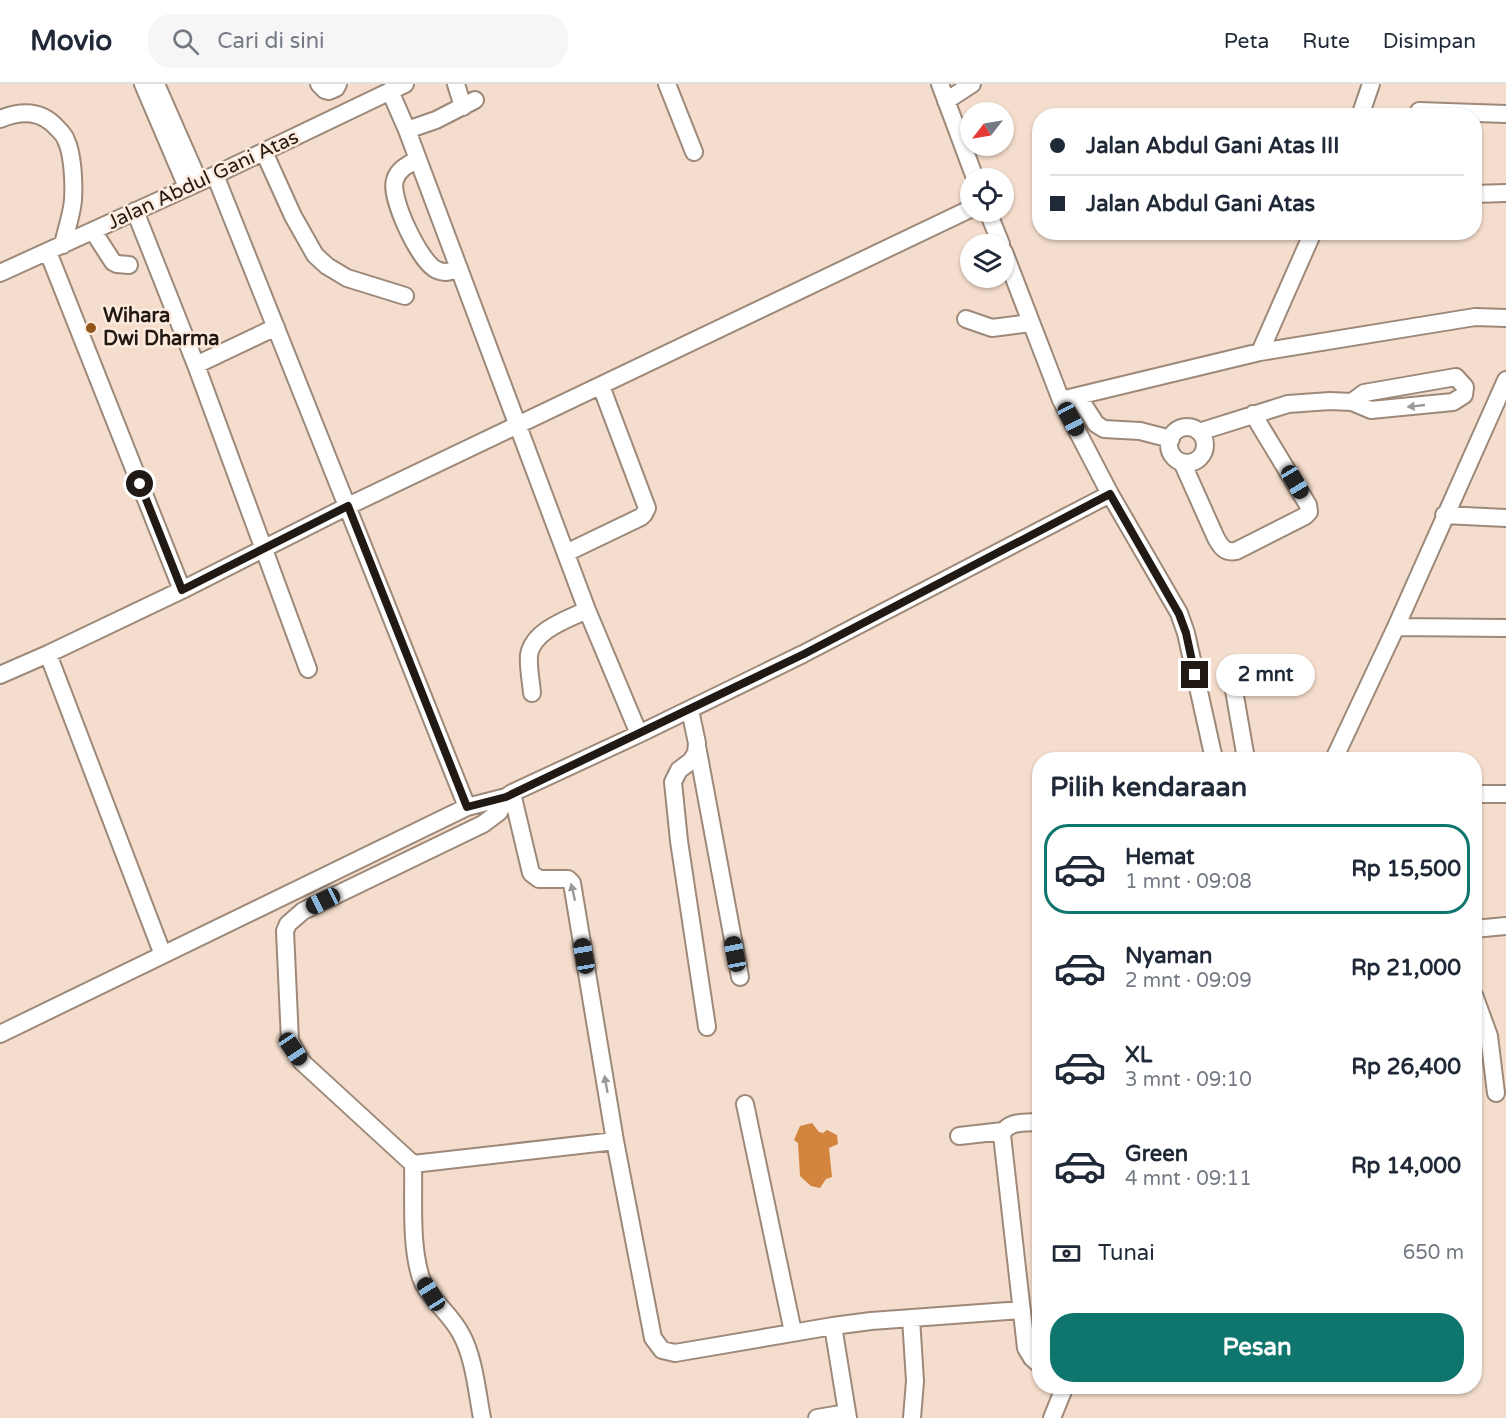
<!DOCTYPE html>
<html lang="id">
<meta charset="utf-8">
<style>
body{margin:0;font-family:"Varela Round",sans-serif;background:#f6f6f7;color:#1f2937;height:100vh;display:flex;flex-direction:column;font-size:22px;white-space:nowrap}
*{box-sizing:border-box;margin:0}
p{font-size:20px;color:#747a83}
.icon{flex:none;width:33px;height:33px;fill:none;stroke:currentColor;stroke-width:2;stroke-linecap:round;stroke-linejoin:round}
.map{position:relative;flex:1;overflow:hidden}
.sheet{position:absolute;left:1032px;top:668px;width:450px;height:642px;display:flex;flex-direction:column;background:#fff;border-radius:24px;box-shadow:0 2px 4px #0004}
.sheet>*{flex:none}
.top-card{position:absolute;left:1032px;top:24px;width:450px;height:132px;border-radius:24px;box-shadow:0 2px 4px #0004;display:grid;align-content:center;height:132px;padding:0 18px;background:#fff}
.needle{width:39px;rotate:239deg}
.fabs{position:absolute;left:960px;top:18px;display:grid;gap:12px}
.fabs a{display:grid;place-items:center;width:54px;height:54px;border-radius:50%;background:#fff;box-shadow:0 2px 4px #0004;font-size:30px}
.end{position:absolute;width:27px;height:27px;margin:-14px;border:8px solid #211913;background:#fff;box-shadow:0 0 0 3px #fff}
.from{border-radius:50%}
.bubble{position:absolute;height:42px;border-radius:21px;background:#fff;box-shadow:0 2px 4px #0004;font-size:20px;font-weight:800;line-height:42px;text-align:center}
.car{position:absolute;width:18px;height:36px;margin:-18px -9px;border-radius:8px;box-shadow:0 0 4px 2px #0007;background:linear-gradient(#222 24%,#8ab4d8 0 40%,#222 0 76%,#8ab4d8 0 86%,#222 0)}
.top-card b{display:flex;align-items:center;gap:21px;height:57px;font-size:22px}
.top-card b+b{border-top:2px solid #e0e1e3}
.top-card i{width:15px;height:15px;background:#1f2937}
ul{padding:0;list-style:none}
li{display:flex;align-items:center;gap:18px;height:90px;margin:0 12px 9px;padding:0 6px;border:3px solid transparent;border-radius:24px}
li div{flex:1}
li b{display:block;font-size:22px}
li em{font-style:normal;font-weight:800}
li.selected{border-color:#0f766e}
li>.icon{width:54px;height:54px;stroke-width:1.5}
h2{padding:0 18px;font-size:27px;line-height:72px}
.pay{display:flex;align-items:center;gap:15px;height:66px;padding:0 18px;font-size:22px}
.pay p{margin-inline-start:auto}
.primary-button{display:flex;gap:12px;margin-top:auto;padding:12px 18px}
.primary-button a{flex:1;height:69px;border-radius:24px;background:#0f766e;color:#fff;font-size:24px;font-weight:800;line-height:69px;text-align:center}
header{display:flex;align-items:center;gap:36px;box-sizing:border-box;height:84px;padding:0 30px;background:#fff;border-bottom:2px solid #e0e1e3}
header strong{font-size:28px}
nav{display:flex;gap:33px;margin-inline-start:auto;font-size:21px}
.search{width:420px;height:54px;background:#f6f6f7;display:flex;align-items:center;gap:15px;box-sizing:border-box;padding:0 21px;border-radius:24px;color:#747a83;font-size:22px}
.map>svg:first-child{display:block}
.water{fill:#d4853d}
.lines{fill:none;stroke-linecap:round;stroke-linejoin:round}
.minor-casing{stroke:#9d8979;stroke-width:20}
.minor{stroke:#fff;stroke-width:16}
.oneway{fill:#9b9895}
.route{stroke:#211913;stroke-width:8}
.poi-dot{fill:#935619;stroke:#feebdd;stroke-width:2}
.labels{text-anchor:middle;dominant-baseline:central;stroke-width:5;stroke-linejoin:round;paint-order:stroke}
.street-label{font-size:20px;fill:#211913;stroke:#feebdd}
.poi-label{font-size:20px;font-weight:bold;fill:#211913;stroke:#feebdd;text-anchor:start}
</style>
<header>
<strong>Movio</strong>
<div class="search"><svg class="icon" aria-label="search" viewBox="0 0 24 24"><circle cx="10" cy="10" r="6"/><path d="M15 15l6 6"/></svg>Cari di sini</div>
<nav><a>Peta</a><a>Rute</a><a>Disimpan</a></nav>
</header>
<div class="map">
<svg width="1506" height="1334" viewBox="0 0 1506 1334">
<rect width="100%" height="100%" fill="#f4ddcc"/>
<path class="water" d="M812,1039L819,1048L823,1049L827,1046L837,1051L838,1060L829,1064L832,1093L826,1095L820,1104L811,1102L800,1092L798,1059L794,1056L800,1042Z"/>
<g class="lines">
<defs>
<path id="minor" d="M143,0L187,103
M156,0L199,98
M319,0L325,6L329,7L336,4L338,0
M456,0L463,23
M667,0L694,68
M940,0L975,94
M390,7L407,46L587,526L639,650
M946,17L972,0
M1419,27L1506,30
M1360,32L1371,0
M0,35C22,26 42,26 58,45C61,48 65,52 66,56C73,70 74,100 73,116C72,130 66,146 63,161
M407,46L436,36L475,16
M264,68L293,132L315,171L327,182L347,194L405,212
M418,75C409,80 398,85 395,96C389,113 420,179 437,186C446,190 451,187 459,184
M215,91L467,723
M1474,110L1506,109
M135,127L196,281L308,585
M988,128L1001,160
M93,147L113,178L117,180L129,181
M48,168L182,506
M1004,168L1061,316L1110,410L1179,529L1186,549L1214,675
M0,189L215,91L405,0
M966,235L992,244L1031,239
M1260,268L1313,148
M196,281L276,243
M1078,312L1096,340L1104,345L1140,347L1171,355
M1061,316L1260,268L1475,233L1506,234
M1169 361a18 18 0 1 1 36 0a18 18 0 1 1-36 0Z
M1199,348L1288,320L1330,317L1352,318L1371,326L1453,318L1464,311L1465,303L1456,293L1364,309L1352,318
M1182,378L1216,454C1221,463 1225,469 1236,467L1305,432L1309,428L1308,421L1253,330
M1444,431L1506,434
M566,469L641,433L644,430L647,424L601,302
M1396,543L1506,544
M48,570L163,871
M1230,583L1246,675
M0,591L48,570L182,506L348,422L970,125
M532,609C531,597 528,583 529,571C533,546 568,535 587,526
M690,626L697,659L696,669L691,677L679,686L673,698L679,757L707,943
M697,662L740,893
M1334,675L1396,543L1506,296
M512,709L531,789L539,795H568L572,799L615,1057L653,1254L662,1266L675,1269L833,1242L871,1237L1022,1226
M1474,710H1506
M1474,845L1506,842
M1474,911L1489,952L1496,1009
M0,950L467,723L506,713
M745,1020L793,1248
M1040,1038C1026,1039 1007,1036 1002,1051L1026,1264L1032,1274L1040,1281
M959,1052L1003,1047
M413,1080L615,1057
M911,1234L915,1297L912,1334
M833,1242L848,1334
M482,1334C477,1308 474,1273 461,1250C451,1230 429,1215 421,1194C410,1160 414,1115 413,1080L302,978L290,957L285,847L288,840L303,827L483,740L499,728L506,713L512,709L639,650L803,570L1110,410
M817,1334L847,1329
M1052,1334L1065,1302"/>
</defs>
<use href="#minor" class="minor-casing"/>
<use href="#minor" class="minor"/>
</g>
<defs><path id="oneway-solid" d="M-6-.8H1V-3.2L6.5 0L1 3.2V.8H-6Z" transform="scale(1.5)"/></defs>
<g class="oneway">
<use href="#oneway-solid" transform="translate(1416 322) rotate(174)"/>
<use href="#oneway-solid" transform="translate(573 808) rotate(-103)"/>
<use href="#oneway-solid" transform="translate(606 1000) rotate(-100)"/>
</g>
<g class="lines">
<path class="route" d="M140,400L182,506L348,422L467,723L506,713L804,570L1110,410L1179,530L1186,549L1195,591"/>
</g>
<circle class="poi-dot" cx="91" cy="244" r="6"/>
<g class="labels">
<g class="street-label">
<text transform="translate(203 96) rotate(-25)">Jalan Abdul Gani Atas</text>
</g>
<g class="poi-label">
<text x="103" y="232">Wihara<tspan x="103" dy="23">Dwi Dharma</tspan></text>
</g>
</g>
</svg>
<div class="fabs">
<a><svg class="needle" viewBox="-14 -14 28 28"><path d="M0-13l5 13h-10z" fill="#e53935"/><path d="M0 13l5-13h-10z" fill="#747a83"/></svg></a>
<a><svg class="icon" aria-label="locate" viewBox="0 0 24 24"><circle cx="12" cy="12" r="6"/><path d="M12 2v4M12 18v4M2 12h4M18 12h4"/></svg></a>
<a><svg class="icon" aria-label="layers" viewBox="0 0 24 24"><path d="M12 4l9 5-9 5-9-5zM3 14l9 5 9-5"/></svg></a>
</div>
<i class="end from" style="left:140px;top:400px"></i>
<i class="end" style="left:1195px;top:591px"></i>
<div class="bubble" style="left:1216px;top:570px;width:99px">2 mnt</div>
<i class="car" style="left:1071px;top:335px;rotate:152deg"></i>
<i class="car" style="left:1295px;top:398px;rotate:149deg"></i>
<i class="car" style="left:323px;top:817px;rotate:244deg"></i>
<i class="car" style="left:735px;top:870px;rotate:349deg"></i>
<i class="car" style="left:584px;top:872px;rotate:350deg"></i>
<i class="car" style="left:293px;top:965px;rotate:146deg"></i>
<i class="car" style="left:431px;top:1210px;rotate:328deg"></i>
<div class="top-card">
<b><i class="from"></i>Jalan Abdul Gani Atas III</b>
<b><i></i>Jalan Abdul Gani Atas</b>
</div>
<section class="sheet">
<h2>Pilih kendaraan</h2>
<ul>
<li class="selected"><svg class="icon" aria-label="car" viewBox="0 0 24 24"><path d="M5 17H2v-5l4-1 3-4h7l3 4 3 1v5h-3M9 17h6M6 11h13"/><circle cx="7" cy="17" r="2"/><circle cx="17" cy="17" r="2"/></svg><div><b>Hemat</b><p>1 mnt · 09:08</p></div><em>Rp 15,500</em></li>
<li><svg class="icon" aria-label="car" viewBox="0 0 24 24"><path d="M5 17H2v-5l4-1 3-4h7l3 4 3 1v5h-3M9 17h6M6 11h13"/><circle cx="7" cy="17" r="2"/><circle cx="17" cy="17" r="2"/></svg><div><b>Nyaman</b><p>2 mnt · 09:09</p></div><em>Rp 21,000</em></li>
<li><svg class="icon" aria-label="car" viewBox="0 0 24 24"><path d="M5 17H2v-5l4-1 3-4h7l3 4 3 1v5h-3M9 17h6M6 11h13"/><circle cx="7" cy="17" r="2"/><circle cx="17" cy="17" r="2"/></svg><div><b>XL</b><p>3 mnt · 09:10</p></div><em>Rp 26,400</em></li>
<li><svg class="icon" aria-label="car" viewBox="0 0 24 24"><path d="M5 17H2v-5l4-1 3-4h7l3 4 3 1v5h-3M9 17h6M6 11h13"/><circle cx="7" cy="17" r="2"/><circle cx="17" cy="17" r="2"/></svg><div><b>Green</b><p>4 mnt · 09:11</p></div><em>Rp 14,000</em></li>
</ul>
<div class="pay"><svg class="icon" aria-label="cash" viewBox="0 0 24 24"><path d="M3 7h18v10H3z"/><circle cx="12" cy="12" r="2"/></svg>Tunai<p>650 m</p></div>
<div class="primary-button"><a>Pesan</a></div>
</section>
</div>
